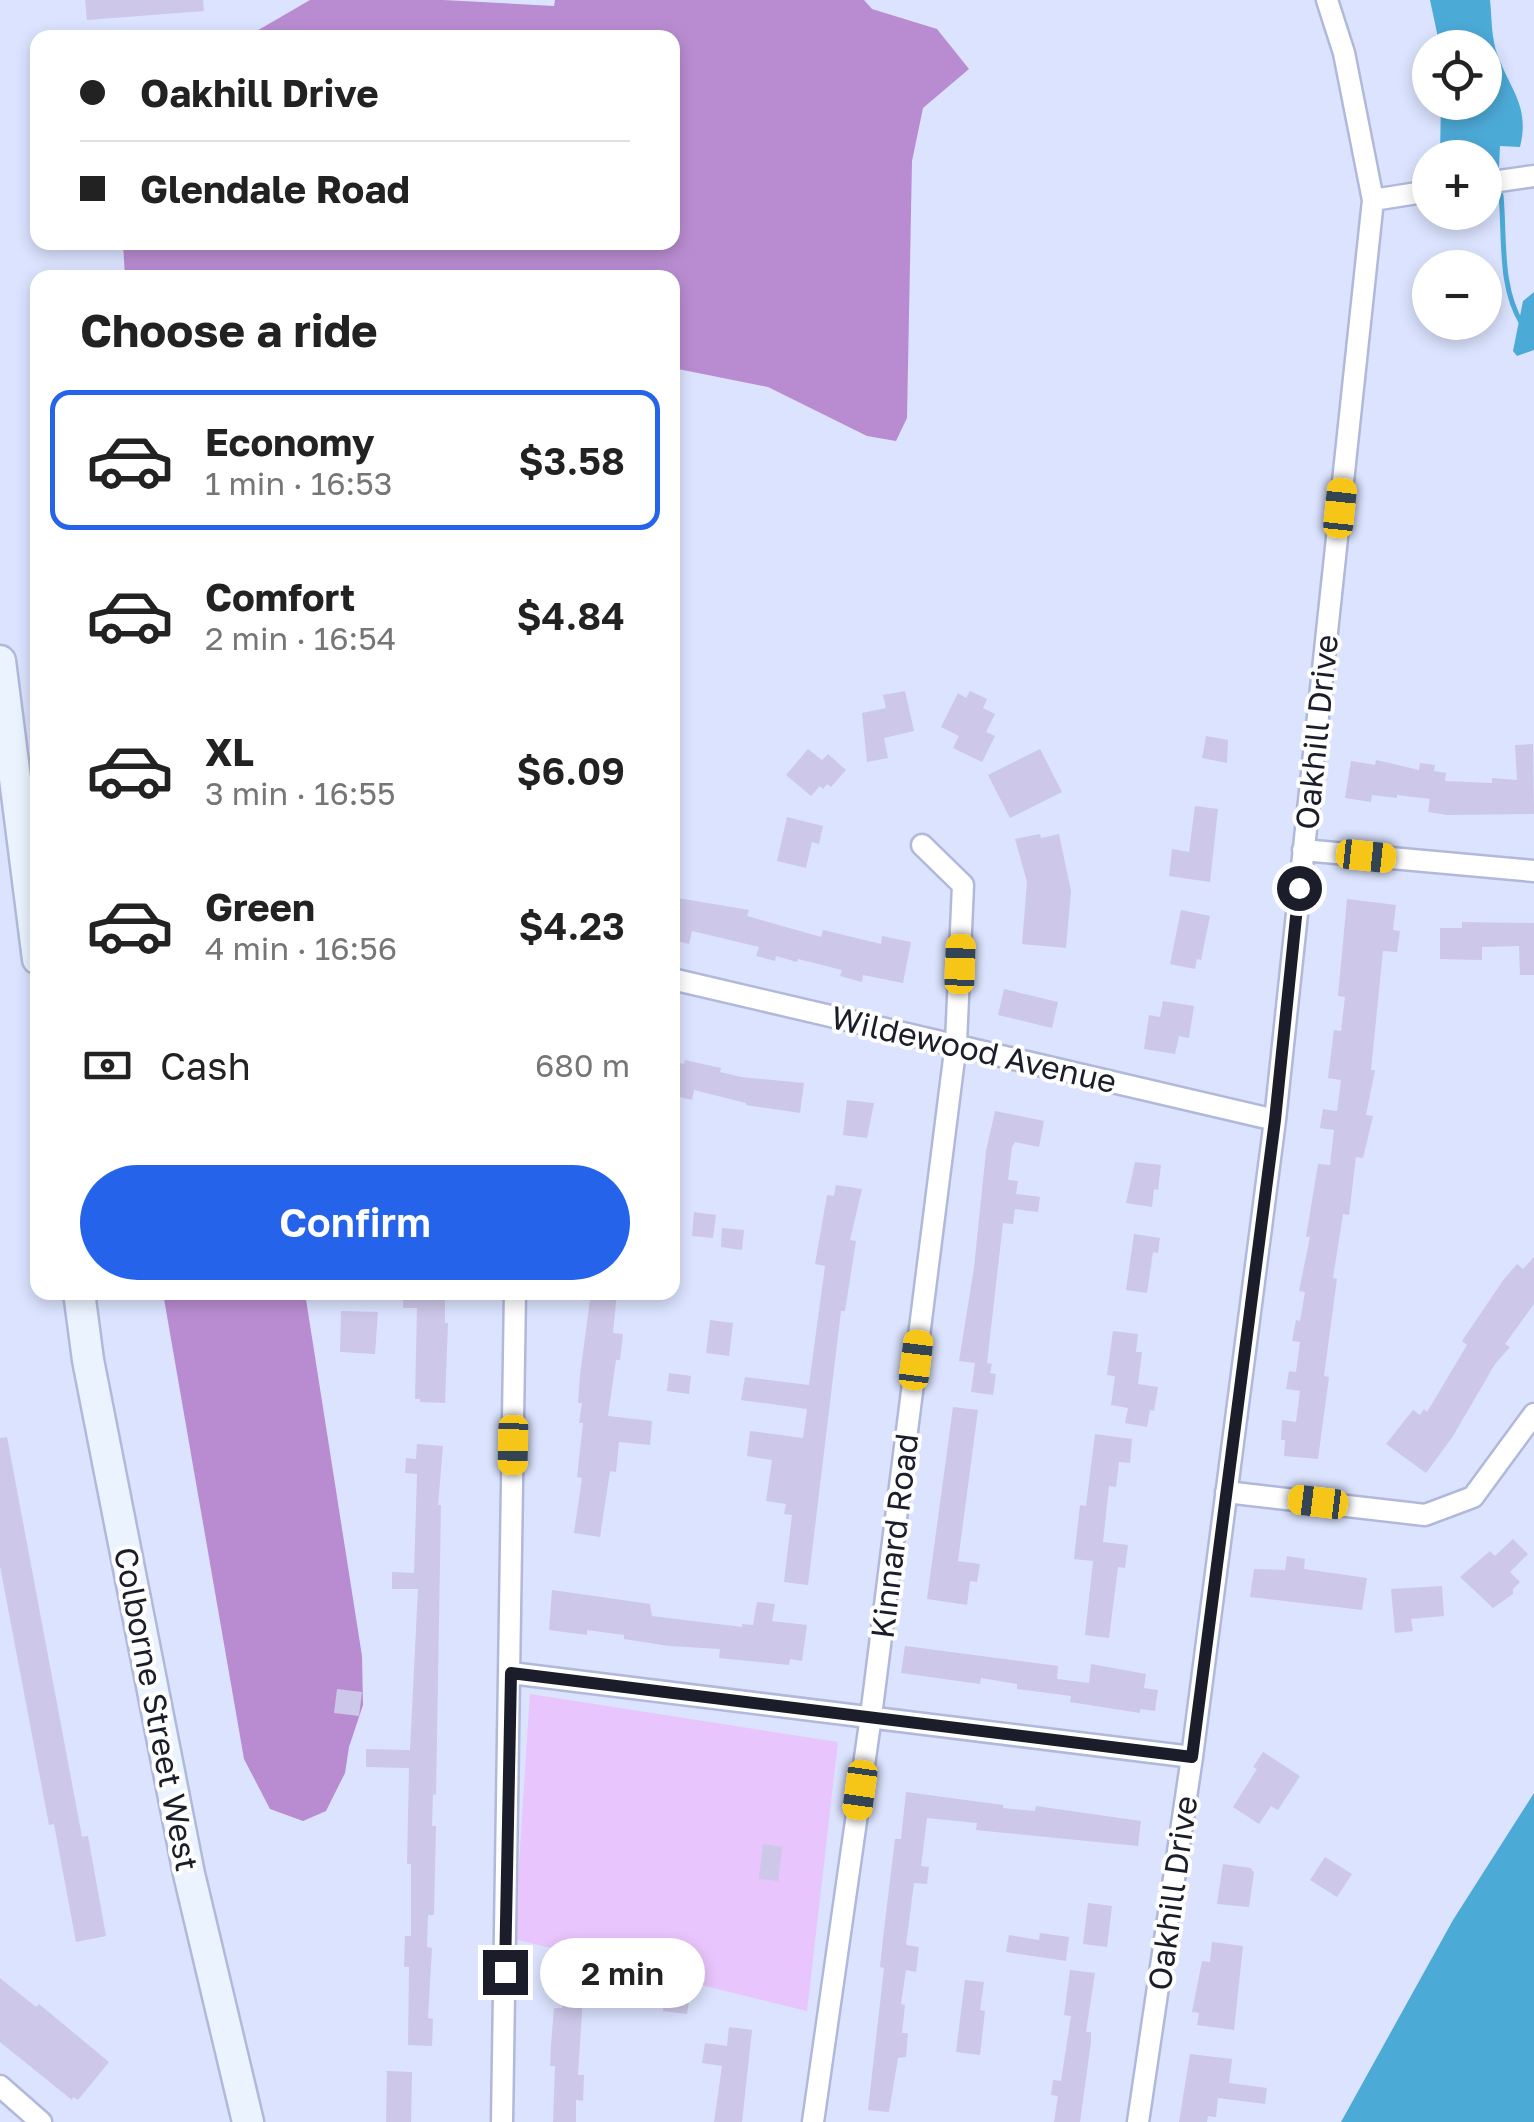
<!DOCTYPE html>
<meta charset="utf-8">
<style>
body{margin:0;font-family:"Golos Text",sans-serif;background:#f2f2f2;color:#222;height:100vh;display:flex;flex-direction:column;font-size:38px;white-space:nowrap}
*{box-sizing:border-box;margin:0}
p{font-size:32px;color:#767676}
.icon{flex:none;width:55px;height:55px;fill:none;stroke:currentColor;stroke-width:2;stroke-linecap:round;stroke-linejoin:round}
.map{position:relative;flex:1;overflow:hidden}
.details{position:absolute;left:30px;top:270px;width:650px;height:1030px;display:flex;flex-direction:column;background:#fff;border-radius:20px;box-shadow:0 5px 15px #0003}
.details>*{flex:none}
.top-card{position:absolute;left:30px;top:30px;width:650px;height:220px;border-radius:20px;box-shadow:0 5px 15px #0003;display:grid;align-content:center;height:220px;padding:0 50px;background:#fff}
.controls{position:absolute;left:1412px;top:30px;display:grid;gap:20px}
.controls a{display:grid;place-items:center;width:90px;height:90px;border-radius:50%;background:#fff;box-shadow:0 5px 15px #0003;font-size:50px}
.end{position:absolute;width:45px;height:45px;margin:-22px;border:12px solid #1b1e2a;background:#fff;box-shadow:0 0 0 5px #fff}
.from{border-radius:50%}
.bubble{position:absolute;height:70px;border-radius:35px;background:#fff;box-shadow:0 5px 15px #0003;font-size:32px;font-weight:600;line-height:70px;text-align:center}
.car{position:absolute;width:30px;height:60px;margin:-30px -15px;border-radius:12px;box-shadow:0 0 8px 2px #0007;background:linear-gradient(#f5c518 24%,#345 0 40%,#f5c518 0 76%,#345 0 86%,#f5c518 0)}
.top-card b{display:flex;align-items:center;gap:35px;height:95px;font-size:38px}
.top-card b+b{border-top:2px solid #e0e0e0}
.top-card i{width:25px;height:25px;background:#222}
ul{padding:0;list-style:none}
li{display:flex;align-items:center;gap:30px;height:140px;margin:0 20px 15px;padding:0 30px;border:5px solid transparent;border-radius:20px}
li div{flex:1}
li b{display:block;font-size:38px}
li em{font-style:normal;font-weight:600}
li.on{border-color:#2563eb}
li>.icon{width:90px;height:90px;stroke-width:1.5}
h2{padding:0 50px;font-size:45px;line-height:120px}
.pay{display:flex;align-items:center;gap:25px;height:110px;padding:0 50px;font-size:38px}
.pay p{margin-inline-start:auto}
.button{display:flex;gap:20px;margin-top:auto;padding:20px 50px}
.button a{flex:1;height:115px;border-radius:60px;background:#2563eb;color:#fff;font-size:40px;font-weight:600;line-height:115px;text-align:center}
.map>svg:first-child{display:block}
.green{fill:#e8c5fc}
.forest{fill:#b98cd1}
.water{fill:#4caad7}
.lines{fill:none;stroke-linecap:round;stroke-linejoin:round}
.stream{stroke:#4caad7;stroke-width:5}
.building{fill:#cdc7e9}
.minor-casing{stroke:#b0b9da;stroke-width:25}
.secondary-casing{stroke:#b0b9da;stroke-width:35}
.minor{stroke:#fff;stroke-width:20}
.secondary{stroke:#eaf3fe;stroke-width:30}
.route{stroke:#1b1e2a;stroke-width:12}
.labels{text-anchor:middle;dominant-baseline:central;stroke-width:8;stroke-linejoin:round;paint-order:stroke}
.street-label{font-size:32px;fill:#1b1e2a;stroke:#fff}
</style>
<div class="map">
<svg width="1534" height="2122" viewBox="0 0 1534 2122">
<rect width="100%" height="100%" fill="#dbe3fe"/>
<path class="green" d="M530,1694L838,1742L807,2011L514,1939Z"/>
<path class="forest" d="M310,0H443L554,6L555,0H864L872,9L937,29L969,69L923,108L912,161L907,418L896,441L867,436L768,387L673,368L672,278L125,277L123,243L672,242V38L246,37Z
M163,1293H305L362,1656L363,1705L349,1747L345,1773L326,1811L303,1821L270,1809L244,1759Z"/>
<path class="water" d="M1430,0H1490C1492,18 1491,39 1498,56C1511,91 1530,107 1520,147L1500,146L1499,168L1488,166L1485,158L1479,157L1472,146L1462,152L1440,153L1441,103L1485,102V48L1440,47Z
M1534,292V350L1517,356L1513,351L1523,301Z
M1534,1793V2122H1341L1453,1920Z"/>
<g class="lines">
<path class="stream" d="M1501,195C1505,238 1499,286 1522,324"/>
</g>
<path class="building" d="M85,0H203L204,11L87,20Z
M905,691L914,731L884,738L888,758L867,762L862,713L886,708L883,695Z
M970,691L987,699L983,708L995,714L986,732L995,736L982,762L953,748L959,736L941,727L958,693L966,698Z
M1206,736L1228,740L1227,763L1202,758Z
M1533,744L1534,814L1447,815L1428,812L1430,799L1397,795V798L1372,795L1371,802L1345,798L1351,761L1375,765L1376,760L1419,770L1420,763L1435,765L1434,771L1446,773L1445,781L1492,783V778L1517,780L1515,745Z
M808,749L822,760L828,754L846,770L831,787L827,784L823,789L820,786L811,796L786,775Z
M1040,749L1062,792L1010,818L988,775Z
M1195,806L1218,809L1210,882L1169,876L1172,849L1189,852Z
M787,817L823,826L819,844L812,842L806,868L777,861Z
M1040,834L1041,838L1059,834L1071,891L1066,948L1022,944L1027,882L1015,839Z
M672,897L749,910L747,916L821,937L823,930L881,944L882,936L911,942L903,983L863,975L862,982L840,976L842,970L798,959L797,962L776,956L775,961L756,956L759,947L692,931L689,944L672,940Z
M1347,899L1396,905L1393,930L1400,931L1397,952L1383,951L1371,1070H1375L1366,1115L1373,1116L1363,1158L1356,1157L1349,1215L1343,1214L1333,1278L1337,1279L1324,1376L1329,1377L1318,1459L1284,1456L1285,1440H1281L1282,1420L1296,1422L1300,1391L1286,1389L1289,1371L1296,1372L1300,1342L1292,1341L1296,1320L1300,1321L1305,1292L1299,1291L1310,1237H1306L1318,1164L1330,1165L1334,1130L1320,1128L1323,1109L1337,1111L1341,1080L1328,1078L1334,1030L1341,1031L1345,997L1338,996Z
M1181,910L1210,916L1201,960L1197,959L1195,969L1170,964Z
M1462,922L1534,923V975H1520L1519,946L1482,947V960L1440,959V928H1462Z
M1004,989L1058,1002L1052,1028L998,1015Z
M1163,1001L1194,1006L1189,1038L1179,1036L1175,1054L1144,1049L1149,1015L1160,1017Z
M685,1060L721,1068L720,1072L741,1077L804,1083L800,1113L746,1105V1103L694,1090L692,1100L672,1095V1061L684,1064Z
M847,1100L874,1103L867,1138L843,1135Z
M995,1111L1044,1121L1039,1147L1015,1142L1012,1147L1008,1180L1018,1181L1016,1194L1040,1197L1038,1212L1015,1209L1013,1224L1003,1223L987,1363L992,1364L990,1373L996,1374L993,1395L971,1392L975,1363L959,1361L974,1268L986,1151Z
M1135,1162L1161,1165L1158,1190L1154,1189L1152,1207L1126,1203Z
M836,1185L862,1189L850,1240L856,1241L845,1311H841L808,1585L784,1582L792,1515L784,1514L786,1504L766,1501L772,1460L747,1456L750,1431L803,1438L807,1409L741,1400L745,1377L809,1385L825,1266L815,1264L827,1195L834,1196Z
M694,1212L716,1215L713,1238L692,1236Z
M722,1228L744,1230L742,1250L721,1247Z
M1134,1234L1160,1238L1158,1253L1153,1252L1147,1293L1126,1290Z
M1534,1257V1304L1505,1344L1510,1347L1495,1364L1453,1436L1426,1473L1386,1444L1413,1410L1420,1415L1424,1409L1427,1412L1467,1345L1462,1341L1504,1279L1517,1264L1523,1269Z
M403,1292H445V1323H448L445,1403L420,1402V1399H415L417,1308H403Z
M591,1292H617L613,1333L623,1334L620,1360H616L608,1416L652,1421L650,1445L619,1442L616,1472L610,1471L600,1537L574,1533L582,1478L577,1477L583,1423H579L582,1403H578L580,1375Z
M341,1311L378,1312L375,1354L340,1352Z
M710,1320L733,1323L729,1356L706,1353Z
M1113,1331L1138,1334L1136,1352H1142L1138,1384L1158,1387L1154,1411L1150,1410L1147,1427L1125,1423L1128,1408L1111,1405L1115,1376L1107,1375Z
M669,1373L691,1376L689,1394L667,1391Z
M953,1407L978,1410L958,1561L980,1564L977,1582L970,1581L967,1605L927,1599Z
M1095,1434L1132,1439L1130,1463L1119,1462L1116,1487L1109,1486L1103,1542L1128,1545L1125,1568L1118,1567L1109,1638L1085,1635L1093,1561L1074,1559L1080,1505L1086,1506Z
M7,1437L82,1837L88,1836L106,1936L76,1942L54,1824L49,1825L0,1566V1438Z
M417,1444L443,1446L438,1505H441L436,1795L433,1794L432,1826H436L434,1915H428L427,1947L432,1948L428,2018L433,2019L432,2046L408,2045L409,1967H404L405,1936H411V1864H407L409,1768L366,1767V1749L410,1750L418,1589H392V1572L414,1573L417,1474L405,1473L406,1458L416,1459Z
M1513,1539L1528,1554L1510,1572L1520,1582L1513,1589V1594L1493,1608L1460,1577L1490,1551L1495,1556Z
M1287,1556L1305,1559L1304,1569L1367,1578L1362,1610L1250,1597L1254,1569L1285,1570Z
M1442,1586L1444,1616L1411,1619L1413,1631L1395,1633L1391,1589Z
M552,1590L650,1604L652,1616L742,1627V1624L753,1625L757,1602L775,1604L772,1621L807,1625L802,1661L790,1659L789,1665L719,1658L720,1649L669,1646L624,1639V1635L587,1630V1635L549,1630Z
M905,1646L1058,1666L1057,1679L1089,1683L1091,1664L1146,1674L1144,1688L1158,1690L1155,1711L1140,1709V1713L1070,1702L1071,1696L1017,1689V1684L981,1678L980,1684L901,1673Z
M337,1689L362,1692L359,1716L334,1713Z
M1263,1752L1300,1776L1278,1810L1271,1806L1259,1824L1233,1807L1257,1769L1253,1767Z
M906,1792L1003,1805V1808L1035,1811L1036,1806L1141,1821L1138,1846L976,1830L977,1823L927,1818L921,1866L929,1867L927,1884L914,1883L906,1945L919,1947L916,1972L906,1970L901,2004L905,2005L902,2033H908L906,2057L898,2058L889,2112L868,2110L884,1968L880,1967L884,1930L895,1839H901Z
M763,1844L782,1847L778,1881L759,1879Z
M1325,1857L1352,1874L1337,1897L1310,1880Z
M1223,1864L1251,1868L1254,1873L1249,1907L1217,1904Z
M1088,1903L1112,1906L1107,1947L1083,1944Z
M1040,1933L1069,1937L1066,1961L1006,1952L1009,1935L1039,1940Z
M1212,1942L1243,1946L1234,2030L1197,2025L1199,2013L1192,2012L1202,1961L1210,1962Z
M1070,1970L1095,1973L1086,2032H1091V2042L1080,2122H1054L1058,2096L1051,2095L1053,2080L1061,2081L1071,2016L1064,2015Z
M0,1978L36,2007L39,2004L109,2062L78,2100L73,2097L72,2100L0,2042Z
M564,1980L584,1981L578,2075H584L583,2101L576,2100V2122H553L555,2066H550L551,2044L554,2008H562Z
M965,1980L984,1982L980,2010L985,2011L980,2055L956,2052Z
M665,1992L690,1995L687,2014L663,2011Z
M729,2027L752,2030L742,2122H714L722,2066L702,2063L705,2043L727,2046Z
M1190,2054L1232,2059L1229,2083L1267,2088L1265,2104L1218,2098L1216,2117L1208,2116L1207,2122H1179Z
M387,2071L412,2072L411,2122H386Z"/>
<g class="lines">
<defs>
<path id="minor" d="M1485,183L1534,176
M1373,200L1430,191
M1303,850L1534,871
M672,979L1275,1120
M1226,1492L1425,1515L1473,1497L1534,1414
M511,1673L1192,1757
M0,2086L41,2122
M502,2122L515,1292
M813,2122L871,1716L956,1043L963,885L922,845
M1138,2122L1192,1757L1275,1120L1373,200L1344,53L1327,0"/>
<path id="secondary" d="M0,661L38,959
M79,1292L88,1360L189,1874L248,2122"/>
</defs>
<use href="#minor" class="minor-casing"/>
<use href="#secondary" class="secondary-casing"/>
<use href="#minor" class="minor"/>
<use href="#secondary" class="secondary"/>
</g>
<g class="lines">
<path class="route" d="M505,1972L511,1673L1192,1757L1275,1120L1299,888"/>
</g>
<g class="labels">
<g class="street-label">
<text transform="translate(1316 732) rotate(-84)">Oakhill Drive</text>
<text transform="translate(974 1049) rotate(13)">Wildewood Avenue</text>
<text transform="translate(894 1536) rotate(-83)">Kinnard Road</text>
<text transform="translate(157 1709) rotate(79)">Colborne Street West</text>
<text transform="translate(1172 1893) rotate(-82)">Oakhill Drive</text>
</g>
</g>
</svg>
<div class="controls">
<a><svg class="icon" aria-label="locate" viewBox="0 0 24 24"><circle cx="12" cy="12" r="6"/><path d="M12 2v4M12 18v4M2 12h4M18 12h4"/></svg></a>
<a>+</a>
<a>−</a>
</div>
<i class="end from" style="left:1299px;top:888px"></i>
<i class="end" style="left:505px;top:1972px"></i>
<div class="bubble" style="left:540px;top:1938px;width:165px">2 min</div>
<i class="car" style="left:1340px;top:508px;rotate:6deg"></i>
<i class="car" style="left:1366px;top:856px;rotate:96deg"></i>
<i class="car" style="left:960px;top:964px;rotate:2deg"></i>
<i class="car" style="left:916px;top:1360px;rotate:7deg"></i>
<i class="car" style="left:513px;top:1445px;rotate:181deg"></i>
<i class="car" style="left:1318px;top:1502px;rotate:277deg"></i>
<i class="car" style="left:860px;top:1790px;rotate:188deg"></i>
<div class="top-card">
<b><i class="from"></i>Oakhill Drive</b>
<b><i></i>Glendale Road</b>
</div>
<section class="details">
<h2>Choose a ride</h2>
<ul>
<li class="on"><svg class="icon" aria-label="car" viewBox="0 0 24 24"><path d="M5 17H2v-5l4-1 3-4h7l3 4 3 1v5h-3M9 17h6M6 11h13"/><circle cx="7" cy="17" r="2"/><circle cx="17" cy="17" r="2"/></svg><div><b>Economy</b><p>1 min · 16:53</p></div><em>$3.58</em></li>
<li><svg class="icon" aria-label="car" viewBox="0 0 24 24"><path d="M5 17H2v-5l4-1 3-4h7l3 4 3 1v5h-3M9 17h6M6 11h13"/><circle cx="7" cy="17" r="2"/><circle cx="17" cy="17" r="2"/></svg><div><b>Comfort</b><p>2 min · 16:54</p></div><em>$4.84</em></li>
<li><svg class="icon" aria-label="car" viewBox="0 0 24 24"><path d="M5 17H2v-5l4-1 3-4h7l3 4 3 1v5h-3M9 17h6M6 11h13"/><circle cx="7" cy="17" r="2"/><circle cx="17" cy="17" r="2"/></svg><div><b>XL</b><p>3 min · 16:55</p></div><em>$6.09</em></li>
<li><svg class="icon" aria-label="car" viewBox="0 0 24 24"><path d="M5 17H2v-5l4-1 3-4h7l3 4 3 1v5h-3M9 17h6M6 11h13"/><circle cx="7" cy="17" r="2"/><circle cx="17" cy="17" r="2"/></svg><div><b>Green</b><p>4 min · 16:56</p></div><em>$4.23</em></li>
</ul>
<div class="pay"><svg class="icon" aria-label="cash" viewBox="0 0 24 24"><path d="M3 7h18v10H3z"/><circle cx="12" cy="12" r="2"/></svg>Cash<p>680 m</p></div>
<div class="button"><a>Confirm</a></div>
</section>
</div>
